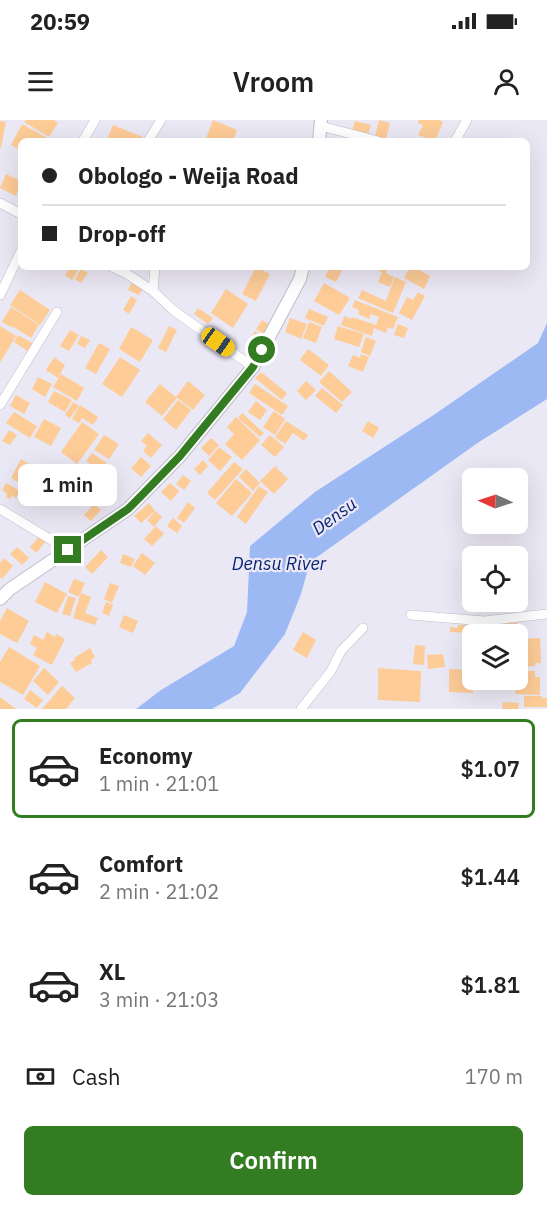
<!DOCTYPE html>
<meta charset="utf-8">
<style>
body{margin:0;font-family:"IBM Plex Sans",sans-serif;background:#f6f6f6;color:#222;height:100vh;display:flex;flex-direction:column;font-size:22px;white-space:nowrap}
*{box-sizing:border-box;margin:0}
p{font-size:20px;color:#767676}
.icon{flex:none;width:33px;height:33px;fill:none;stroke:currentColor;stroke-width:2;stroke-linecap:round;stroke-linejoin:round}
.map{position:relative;height:589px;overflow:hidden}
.details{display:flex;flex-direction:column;background:#fff;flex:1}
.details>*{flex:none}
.top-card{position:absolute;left:18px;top:18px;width:512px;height:132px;border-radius:9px;box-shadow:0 6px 24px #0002;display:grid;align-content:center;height:132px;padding:0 24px;background:#fff}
.needle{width:39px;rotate:273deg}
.buttons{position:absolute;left:462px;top:348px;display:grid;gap:12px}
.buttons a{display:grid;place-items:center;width:66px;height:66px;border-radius:9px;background:#fff;box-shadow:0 6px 24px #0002;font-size:30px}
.end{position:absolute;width:27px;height:27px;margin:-14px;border:8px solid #337c22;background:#fff;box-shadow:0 0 0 3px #fff}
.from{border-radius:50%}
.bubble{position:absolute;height:42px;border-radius:9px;background:#fff;box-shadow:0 6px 24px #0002;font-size:20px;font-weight:600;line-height:42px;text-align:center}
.car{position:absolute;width:18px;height:36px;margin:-18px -9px;border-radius:8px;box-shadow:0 0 4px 2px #0007;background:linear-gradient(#f5c518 24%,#345 0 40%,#f5c518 0 76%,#345 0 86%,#f5c518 0)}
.top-card b{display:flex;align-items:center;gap:21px;height:57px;font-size:22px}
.top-card b+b{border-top:2px solid #e0e0e0}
.top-card i{width:15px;height:15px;background:#222}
ul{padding:10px 0 0;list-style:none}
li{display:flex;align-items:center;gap:18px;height:99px;margin:0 12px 9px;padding:0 12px;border:3px solid transparent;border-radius:9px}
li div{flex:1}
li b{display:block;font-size:22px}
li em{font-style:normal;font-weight:600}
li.current{border-color:#337c22}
li>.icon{width:54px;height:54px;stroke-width:1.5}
.pay{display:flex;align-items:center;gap:15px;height:66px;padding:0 24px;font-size:22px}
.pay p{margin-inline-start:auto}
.primary-button{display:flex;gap:12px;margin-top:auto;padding:12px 24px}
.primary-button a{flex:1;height:69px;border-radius:9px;background:#337c22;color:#fff;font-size:24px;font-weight:600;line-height:69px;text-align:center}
.status{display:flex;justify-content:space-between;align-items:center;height:42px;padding:0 30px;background:#fff;direction:ltr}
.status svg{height:16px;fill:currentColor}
header{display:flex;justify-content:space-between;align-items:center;height:78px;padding:0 24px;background:#fff;font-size:27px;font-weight:600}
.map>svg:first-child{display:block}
.water{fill:#9db9f3}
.building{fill:#fdcc97}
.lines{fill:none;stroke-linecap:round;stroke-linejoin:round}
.minor-casing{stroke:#bfbdc9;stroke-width:10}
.tertiary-casing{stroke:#bfbdc9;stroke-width:14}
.minor{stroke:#fff;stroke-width:9}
.tertiary{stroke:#fff;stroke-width:12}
.route{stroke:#337c22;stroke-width:8}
.labels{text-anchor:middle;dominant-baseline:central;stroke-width:4.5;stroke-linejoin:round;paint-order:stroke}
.water-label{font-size:18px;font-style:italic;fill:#0a2373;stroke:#ebe8f5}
</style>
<div class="status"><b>20:59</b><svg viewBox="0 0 49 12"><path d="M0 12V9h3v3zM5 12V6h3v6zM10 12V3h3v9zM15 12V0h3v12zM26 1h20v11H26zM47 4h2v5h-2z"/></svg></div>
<header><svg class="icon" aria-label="menu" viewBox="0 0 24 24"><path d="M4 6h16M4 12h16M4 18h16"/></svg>Vroom<svg class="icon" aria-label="person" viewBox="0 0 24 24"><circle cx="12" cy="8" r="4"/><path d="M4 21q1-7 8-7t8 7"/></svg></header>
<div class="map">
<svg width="547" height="589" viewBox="0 0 547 589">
<rect width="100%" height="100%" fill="#ebe8f5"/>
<path class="water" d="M547,203V279L479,322L310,442L301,474L285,514L240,573L212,589H136L161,570L234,526L247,492L250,426L315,372L435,294L538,223Z"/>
<path class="building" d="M26,0H54L58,3L49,17L24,2Z
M213,0L237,10L233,21H205Z
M379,0L390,3L386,19L375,16Z
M419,0H439L443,2L435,21L418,15L423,5L418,3Z
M0,1L6,2L1,28L0,27Z
M355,1L371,5L368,15L352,11Z
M22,4L49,19L48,21H21V31L11,25Z
M113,5L143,17L141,21H110L107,19Z
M6,54L21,61L16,76L0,68Z
M70,147H80L72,160L65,155Z
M256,147L270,154L256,181L242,174Z
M330,147H344L336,162L325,157Z
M371,147H388L386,153L394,157L390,167L378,162L382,152Z
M410,147H414L430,156L424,169L404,158Z
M81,149L88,153L81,163L75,159Z
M395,157L406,162L393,193L358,178L362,170L386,181Z
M132,162L143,168L139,175L128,170Z
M324,163L350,178L339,195L314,181Z
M226,169L248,184L233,208L211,193Z
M20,170L50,190L40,205L10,185Z
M418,172L425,176L412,200L399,193L407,177L413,180Z
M131,176L137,180L129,194L123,190Z
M355,180L398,197L393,209L388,207L386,213L374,208L372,216L341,205L344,196L351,199L352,197L376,205L379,197L371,194L369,199L358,194L359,190L352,187Z
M11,187L39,205L31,218L12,206L11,207L2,202Z
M198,188L213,198L208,204L194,194Z
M309,189L328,197L324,206L305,198Z
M290,198L307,204L301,219L285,212Z
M262,200L270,205L264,214L256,209Z
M309,202L322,207L316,223L303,218Z
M398,204L408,208L404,218L394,215Z
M0,206L16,216L0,243Z
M169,206L177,210L166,232L158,228Z
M338,206L364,214L359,227L334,219Z
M131,207L153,220L140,242L119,229Z
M70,210L79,215L69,231L60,226Z
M255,211L264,216L257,229L248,223Z
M18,215L34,224L29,232L14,222Z
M81,216L90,220L85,228L77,224Z
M366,217L376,221L370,236L361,232Z
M99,223L110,229L96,254L85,248Z
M308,229L329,245L321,256L300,240Z
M361,234L369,237L363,252L348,246L353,235L360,238Z
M54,237L65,245L58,258L46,250Z
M120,237L140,250L122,277L102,264Z
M329,251L352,272L342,282L319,262Z
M261,252L287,273L282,280L255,258Z
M61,254L84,268L77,281L53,267Z
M38,257L52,264L45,277L32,269Z
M188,261L205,275L193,290L176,277Z
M306,261L316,270L306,280L297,271Z
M160,264L177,278L162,296L145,282Z
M255,264L288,286L282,295L249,273Z
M322,268L343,285L336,293L315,276Z
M54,271L72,280L65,292L48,282Z
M16,275L30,283L24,294L10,286Z
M178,280L191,290L176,310L163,299Z
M256,281L267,290L260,300L248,292Z
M73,282L79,286L70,298L65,295Z
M80,285L98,297L93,305L82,298L79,303L72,299Z
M274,291L285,299L275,315L263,307Z
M14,292L37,306L30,318L6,303Z
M242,293L264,313L260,317L238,298Z
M236,297L260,320L242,340L225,324L234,314L227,307Z
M44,299L61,308L51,326L34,317Z
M286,301L308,315L304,321L293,313L285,324L275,317Z
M368,301L379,308L373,318L362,311Z
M82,302L99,314L77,344L61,332Z
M9,310L17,315L10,325L2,321Z
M148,313L162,325L151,338L143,331L147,326L141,321Z
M104,315L119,324L109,339L94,330Z
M270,315L284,327L275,337L261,325Z
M211,318L219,325L209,336L201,328Z
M219,327L232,337L220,351L208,340Z
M92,333L107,343L101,351L86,341Z
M141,337L151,346L141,357L131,348Z
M21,339L34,347L23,365L11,358Z
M203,340L208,346L200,355L194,349Z
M234,342L243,349L215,380L207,373Z
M275,346L288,359L274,374L260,361Z
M37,349L52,359L40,378L25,368Z
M246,349L260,363L253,371L239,357Z
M86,350L101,361L93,373L77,361Z
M183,355L191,361L184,370L176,364Z
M236,359L252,373L232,396L216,383Z
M6,363L20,371L16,378L12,375L10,379L6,377L7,374L2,370Z
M170,363L179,371L171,381L161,372Z
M259,366L268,372L246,404L237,397Z
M188,382L195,388L184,403L177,398Z
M149,383L155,391L141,403L134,396Z
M94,384L101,390L91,401L84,395Z
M156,391L162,397L154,407L147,400Z
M173,398L182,406L177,413L167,406Z
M156,406L164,414L152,426L144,419Z
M41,414L47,420L36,433L30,427Z
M17,427L29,438L22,445L10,434Z
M101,430L108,437L92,454L85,447Z
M142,433L155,443L145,455L133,446Z
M123,434L135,439L131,447L120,443Z
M4,438L13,446L2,459L0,457V443Z
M74,459L85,463L79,477L68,472Z
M45,462L67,474L57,493L35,482Z
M110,463L119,466L112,483L104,479Z
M81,473L91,477L85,493L98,498L95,505L73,498Z
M68,476L76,478L70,496L62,494Z
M106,482L113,485L109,496L102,493Z
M7,488L29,501L17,523L0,514V501Z
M124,495L138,501L133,513L119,507Z
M507,503H518V514H507Z
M458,505H471V513L450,512V507L458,508Z
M47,512L55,517L56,514L65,519L52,545L33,535L37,528L30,524L34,515L43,520Z
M303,512L316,520L307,538L293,530Z
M540,518L541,543H535V546L518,547V519Z
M415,525L425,526L424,545L413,544Z
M9,527L40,546L23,575L0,562V542Z
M90,528L95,537L91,540L92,543L76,552L70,543L75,540L74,538Z
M443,534L445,547L428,549L427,535Z
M44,548L59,562L48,575L33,561Z
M378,548L421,551L420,582L378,580Z
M449,549L472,550L473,573L449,572Z
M518,551H535V557H540V575L515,574Z
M62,566L75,578L66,589H42Z
M30,570L43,580L37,588L24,579Z
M524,576H542V578H547V587H524Z
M0,577L16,589H0Z
M503,582L519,583L518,589H502Z"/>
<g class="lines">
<defs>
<path id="minor" d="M321,6L378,21
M83,21L95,0
M148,21L161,0
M455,21L467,0
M0,83L21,94
M112,147L127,154L153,171L173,190L253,247
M153,171L155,147
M0,175L21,131
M0,285L57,192
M0,389L68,430
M411,495L484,501L547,494
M301,589L331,551L341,531L363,508"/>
<path id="tertiary" d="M319,21L321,0
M0,479L10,469L128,389L180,336L253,247L300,159L303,147"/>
</defs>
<use href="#minor" class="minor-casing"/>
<use href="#tertiary" class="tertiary-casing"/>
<use href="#minor" class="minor"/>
<use href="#tertiary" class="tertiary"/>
</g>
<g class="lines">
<path class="route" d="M68,430L128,389L141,376L180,336L253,247L262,230"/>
</g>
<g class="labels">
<g class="water-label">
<text transform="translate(334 396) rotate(-36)">Densu</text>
<text x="279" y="443">Densu River</text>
</g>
</g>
</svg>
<div class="buttons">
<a><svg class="needle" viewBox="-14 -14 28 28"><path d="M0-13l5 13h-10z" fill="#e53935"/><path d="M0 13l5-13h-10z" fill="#767676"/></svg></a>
<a><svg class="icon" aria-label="locate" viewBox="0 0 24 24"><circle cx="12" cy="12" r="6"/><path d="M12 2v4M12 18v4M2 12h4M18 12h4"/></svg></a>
<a><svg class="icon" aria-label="layers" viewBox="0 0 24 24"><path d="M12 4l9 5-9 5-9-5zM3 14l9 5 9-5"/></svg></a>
</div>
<i class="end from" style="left:262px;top:230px"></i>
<i class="end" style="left:68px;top:430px"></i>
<div class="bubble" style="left:18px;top:344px;width:99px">1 min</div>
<i class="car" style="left:218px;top:222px;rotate:125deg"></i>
<div class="top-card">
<b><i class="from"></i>Obologo - Weija Road</b>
<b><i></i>Drop-off</b>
</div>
</div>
<section class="details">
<ul>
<li class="current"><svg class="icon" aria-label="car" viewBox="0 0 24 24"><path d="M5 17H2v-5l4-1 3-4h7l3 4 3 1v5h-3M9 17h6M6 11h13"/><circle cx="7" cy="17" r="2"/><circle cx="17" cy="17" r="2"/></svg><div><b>Economy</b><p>1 min · 21:01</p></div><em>$1.07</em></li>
<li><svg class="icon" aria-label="car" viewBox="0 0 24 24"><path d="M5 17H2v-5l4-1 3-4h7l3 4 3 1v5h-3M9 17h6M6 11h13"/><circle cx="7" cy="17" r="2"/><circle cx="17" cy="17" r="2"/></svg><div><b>Comfort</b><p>2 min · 21:02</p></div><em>$1.44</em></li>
<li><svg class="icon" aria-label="car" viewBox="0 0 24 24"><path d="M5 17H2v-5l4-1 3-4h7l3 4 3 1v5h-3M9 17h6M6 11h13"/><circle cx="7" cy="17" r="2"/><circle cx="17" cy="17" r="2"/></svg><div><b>XL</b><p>3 min · 21:03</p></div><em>$1.81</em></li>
</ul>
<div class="pay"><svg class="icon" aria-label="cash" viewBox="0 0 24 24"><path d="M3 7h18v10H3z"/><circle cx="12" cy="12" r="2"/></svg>Cash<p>170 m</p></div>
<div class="primary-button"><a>Confirm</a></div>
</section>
